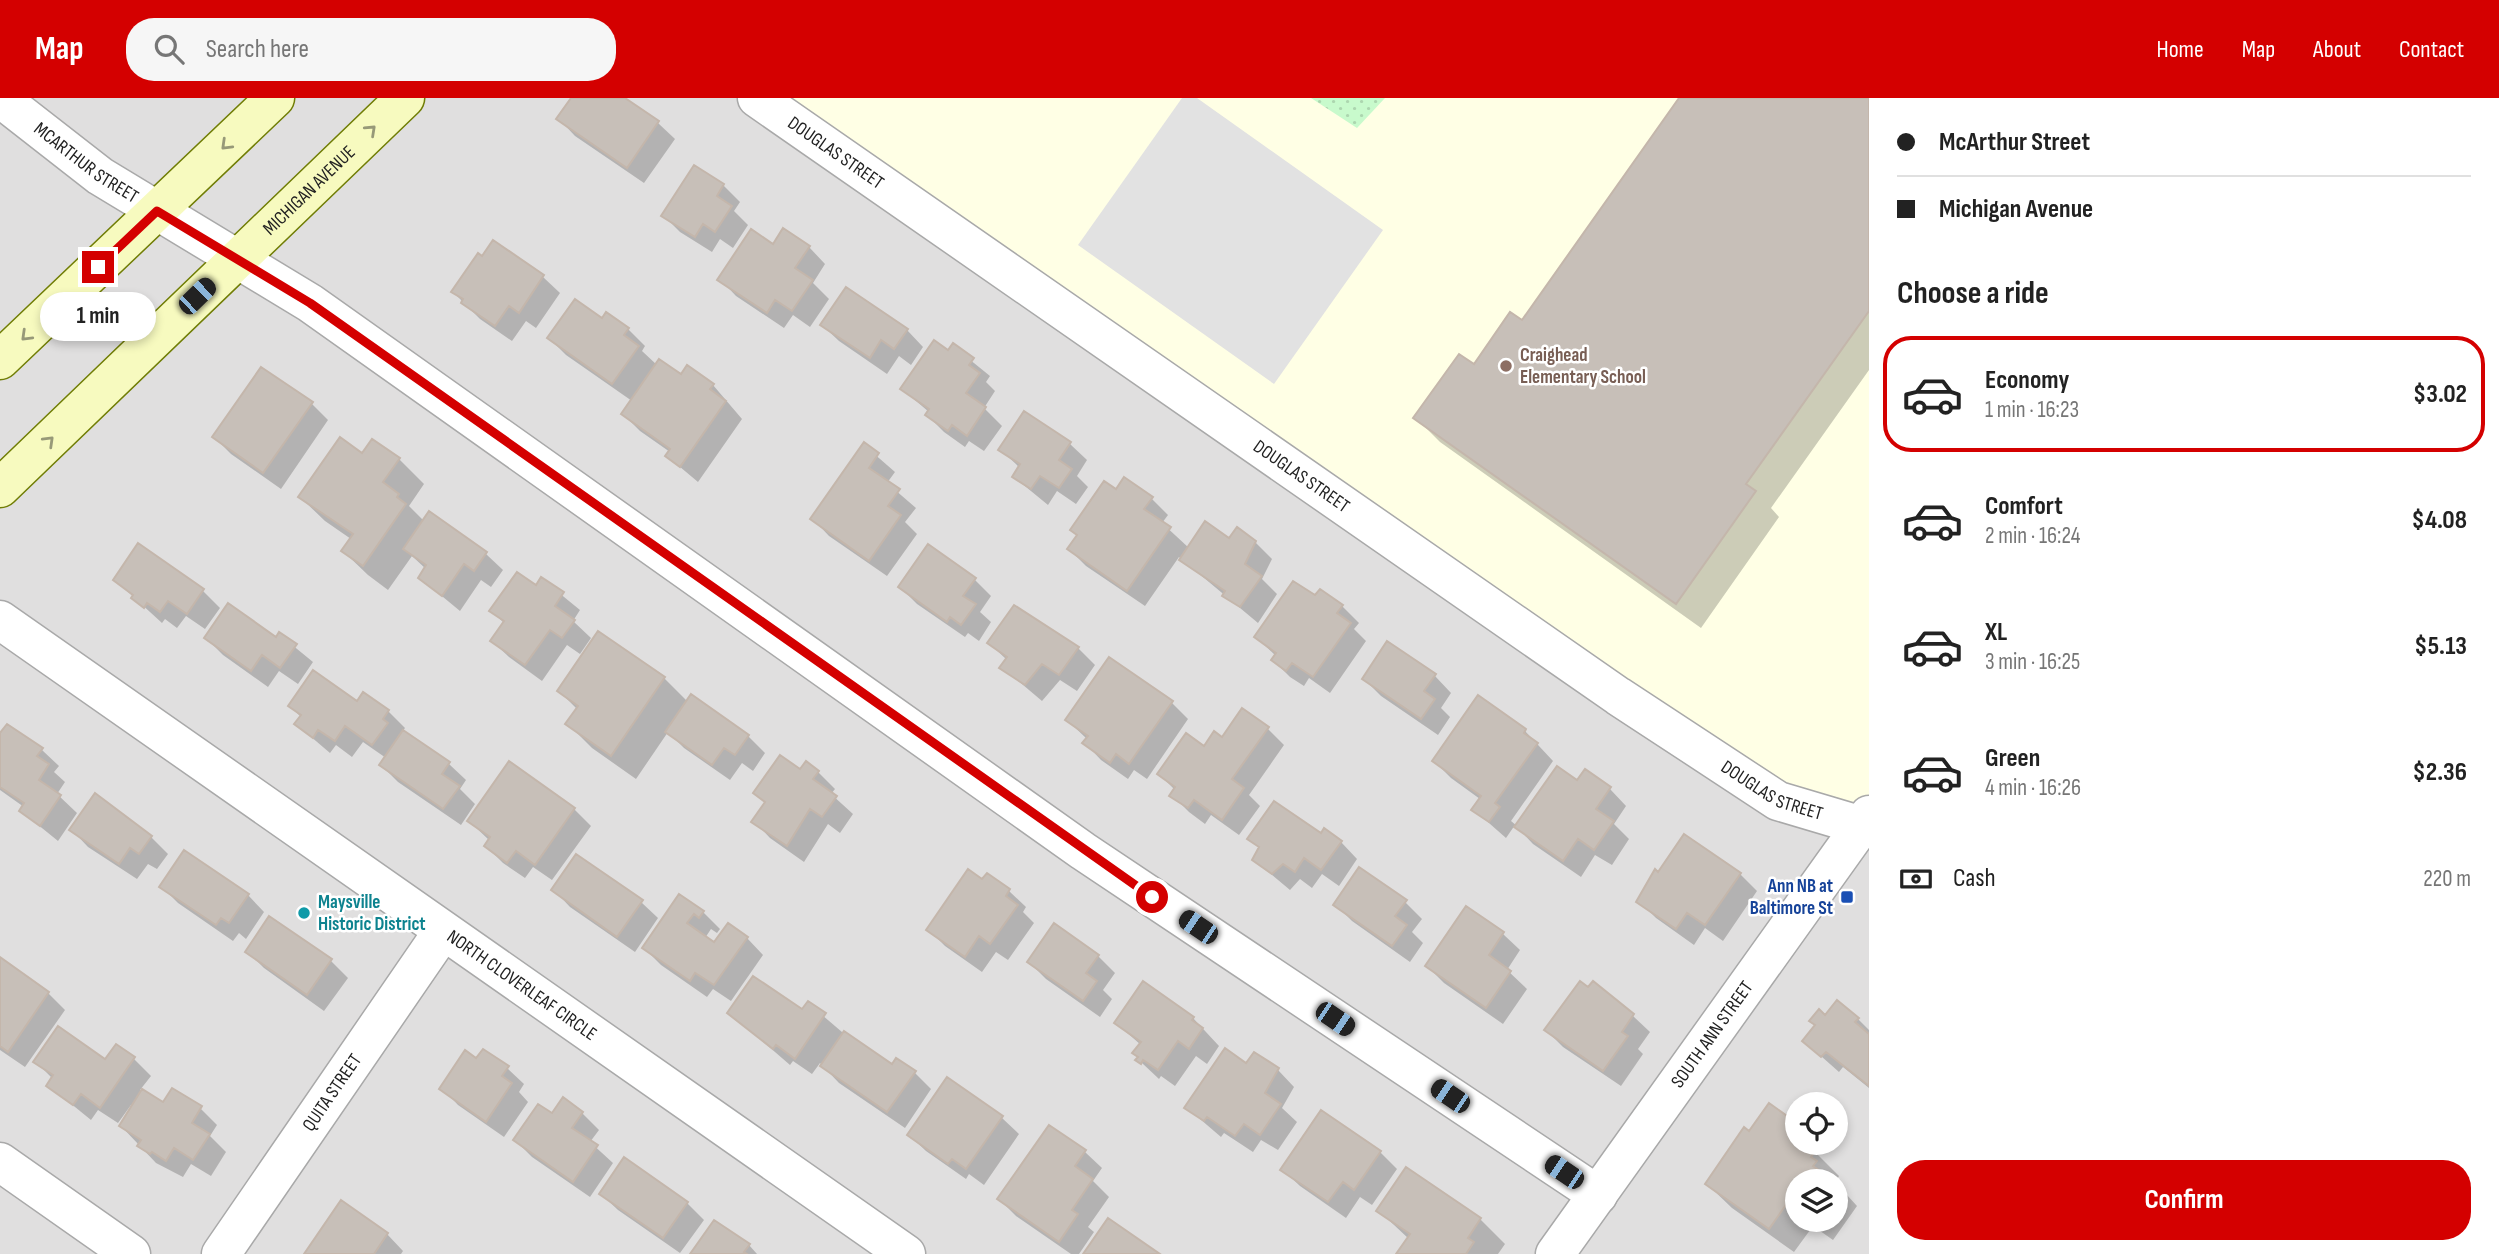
<!DOCTYPE html>
<meta charset="utf-8">
<style>
body{margin:0;font-family:"Sofia Sans Condensed",sans-serif;background:#f6f6f6;color:#222;height:100vh;display:flex;flex-direction:column;font-size:26px;white-space:nowrap}
*{box-sizing:border-box;margin:0}
p{font-size:23px;color:#767676}
.icon{flex:none;width:38px;height:38px;fill:none;stroke:currentColor;stroke-width:2;stroke-linecap:round;stroke-linejoin:round}
.map{position:relative;flex:1;overflow:hidden}
.drawer{display:flex;flex-direction:column;background:#fff;width:630px}
.drawer>*{flex:none}
.hud{display:grid;align-content:center;height:154px;padding:0 28px;background:#fff}
.buttons{position:absolute;left:1785px;top:994px;display:grid;gap:14px}
.buttons a{display:grid;place-items:center;width:63px;height:63px;border-radius:50%;background:#fff;box-shadow:0 4px 10px #0003;font-size:35px}
.end{position:absolute;width:32px;height:32px;margin:-16px;border:9px solid #d40000;background:#fff;box-shadow:0 0 0 4px #fff}
.from{border-radius:50%}
.bubble{position:absolute;height:49px;border-radius:24px;background:#fff;box-shadow:0 4px 10px #0003;font-size:23px;font-weight:700;line-height:49px;text-align:center}
.car{position:absolute;width:21px;height:42px;margin:-21px -10px;border-radius:9px;box-shadow:0 0 5px 2px #0007;background:linear-gradient(#222 24%,#8ab4d8 0 40%,#222 0 76%,#8ab4d8 0 86%,#222 0)}
.hud b{display:flex;align-items:center;gap:24px;height:66px;font-size:26px}
.hud b+b{border-top:2px solid #e0e0e0}
.hud i{width:18px;height:18px;background:#222}
ul{padding:0;list-style:none}
li{display:flex;align-items:center;gap:21px;height:116px;margin:0 14px 10px;padding:0 14px;border:4px solid transparent;border-radius:28px}
li div{flex:1}
li b{display:block;font-size:26px}
li em{font-style:normal;font-weight:700}
li.on{border-color:#d40000}
li>.icon{width:63px;height:63px;stroke-width:1.5}
h2{padding:0 28px;font-size:32px;line-height:84px}
.pay{display:flex;align-items:center;gap:18px;height:77px;padding:0 28px;font-size:26px}
.pay p{margin-inline-start:auto}
.cta{display:flex;gap:14px;margin-top:auto;padding:14px 28px}
.cta a{flex:1;height:80px;border-radius:28px;background:#d40000;color:#fff;font-size:28px;font-weight:700;line-height:80px;text-align:center}
header{display:flex;align-items:center;gap:42px;box-sizing:border-box;height:98px;padding:0 35px;background:#d40000;color:#fff}
header strong{font-size:33px}
nav{display:flex;gap:38px;margin-inline-start:auto;font-size:24px}
.search{width:490px;height:63px;background:#f6f6f6;display:flex;align-items:center;gap:18px;box-sizing:border-box;padding:0 24px;border-radius:28px;color:#767676;font-size:26px}
main{display:flex;flex:1;min-height:0}
.map>svg:first-child{display:block}
.residential{fill:#e0dfdf;fill-rule:evenodd}
.education{fill:#ffffe5}
.park{fill:url(#park-dots)}
.parking{fill:#e2e2e2}
.shadow{fill:#0003}
.building{fill:#c7bfb8;stroke:#c4b6ab;stroke-width:2}
.lines{fill:none;stroke-linecap:round;stroke-linejoin:round}
.minor-casing{stroke:#a9a9a9;stroke-width:41}
.secondary-casing{stroke:#707d05;stroke-width:41}
.minor{stroke:#fff;stroke-width:38}
.secondary{stroke:#f7fabf;stroke-width:38}
.oneway{stroke:#979978}
.route{stroke:#d40000;stroke-width:9}
.education-dot{fill:#8d6e63;stroke:#fff;stroke-width:2.5}
.transit-dot{fill:#1a4fb4;stroke:#fff;stroke-width:2.5}
.culture-dot{fill:#0f9aa8;stroke:#fff;stroke-width:2.5}
.labels{text-anchor:middle;dominant-baseline:central;stroke-width:5;stroke-linejoin:round;paint-order:stroke}
.street-label{font-size:19px;fill:#222;stroke:#fff}
.education-label{font-size:19px;font-weight:bold;fill:#785e54;stroke:#fff;text-anchor:start}
.transit-label{font-size:19px;font-weight:bold;fill:#164399;stroke:#fff;text-anchor:end}
.culture-label{font-size:19px;font-weight:bold;fill:#0d838f;stroke:#fff;text-anchor:start}
</style>
<header>
<strong>Map</strong>
<div class="search"><svg class="icon" aria-label="search" viewBox="0 0 24 24"><circle cx="10" cy="10" r="6"/><path d="M15 15l6 6"/></svg>Search here</div>
<nav><a>Home</a><a>Map</a><a>About</a><a>Contact</a></nav>
</header>
<main>
<div class="map">
<svg width="1869" height="1156" viewBox="0 0 1869 1156">
<defs>
<pattern id="park-dots" width="8" height="8" patternUnits="userSpaceOnUse" patternTransform="scale(1.75)"><rect width="8" height="8" fill="#c8facc"/><path d="M2 2h.1M6 6h.1" fill="none" stroke="#acd6af" stroke-width="1.8" stroke-linecap="round"/></pattern>
</defs>
<rect width="100%" height="100%" fill="#f2efe9"/>
<path class="residential" d="M0,0H817L1852,715L1549,1156H0Z
M1869,717V1156H1564ZM1797,1006H1836V1045H1797ZM1797,1083H1836V1122H1797Z"/>
<path class="education" d="M757,0H1869V717L1778,703Z"/>
<path class="park" d="M1311,0H1385L1357,30Z"/>
<path class="parking" d="M1182,0H1197L1383,132L1274,286L1078,147Z"/>
<path class="shadow" d="M573,0H622L658,25L675,41L644,85L575,38L559,21Z
M1681,0H1869V272L1771,410L1779,419L1701,530L1440,344L1416,320L1522,224Z
M723,87L740,104L734,113L748,127L733,150L720,141L712,154L680,134L663,117Z
M494,145L543,179L560,195L536,230L526,223L512,243L480,221L453,194Z
M773,148L809,149L825,166L813,185L829,201L810,229L793,217L784,230L736,198L720,181Z
M602,222L628,231L645,248L642,253L657,267L713,287L742,321L698,384L667,358L670,354L640,333L623,316L632,303L566,257L549,240Z
M822,227L907,232L923,249L911,267L899,258L887,276L839,243Z
M953,248L990,278L986,284L995,293L984,310L1002,328L984,353L969,343L965,349L944,334L927,317L929,314L902,291Z
M312,306L328,322L281,391L231,356L214,339Z
M1025,315L1070,346L1087,362L1077,378L1088,389L1076,406L1057,393L1048,407L1014,379L1020,370L1001,352Z
M864,347L895,374L887,385L916,410L905,424L917,436L887,478L829,438L813,421Z
M363,357L399,361L424,386L409,408L424,423L429,415L486,456L503,472L491,489L481,482L460,513L420,480L426,471L412,458L388,492L368,477L343,453L351,441L325,423L300,399Z
M1116,394L1151,400L1168,417L1162,425L1189,450L1229,442L1255,444L1272,461L1262,481L1277,496L1258,525L1179,459L1145,508L1086,468L1069,451Z
M139,448L203,493L220,510L205,531L186,518L177,530L165,521L162,525L115,482Z
M542,481L580,512L573,523L591,540L580,556L567,547L542,583L509,559L492,543L504,525L492,513L536,489Z
M974,481L991,498L980,514L991,524L979,543L968,535L965,539L917,506L900,489Z
M1315,500L1342,508L1359,525L1354,531L1366,543L1330,595L1309,580L1304,588L1290,579L1273,562L1276,558L1256,539Z
M280,537L313,564L298,586L279,573L268,589L223,557L206,540L277,541Z
M989,545L1078,550L1095,567L1077,593L1060,582L1042,603L1002,569L1007,562Z
M1435,578L1451,595L1441,610L1450,619L1438,637L1381,598L1364,581Z
M664,580L688,604L691,599L748,638L765,655L753,673L742,665L730,682L684,650L668,634L636,681L592,650L567,625L577,611L559,593Z
M1478,600L1525,633L1553,663L1511,723L1517,728L1578,684L1610,691L1626,708L1614,726L1629,741L1612,767L1595,757L1581,779L1533,746L1515,727L1506,740L1473,711L1480,701L1451,680L1434,663Z
M1171,604L1188,621L1147,681L1134,672L1128,681L1101,662L1085,645L1087,641L1067,622Z
M358,605L388,613L405,630L402,634L449,666L466,682L460,691L475,706L461,727L398,684L381,667L386,660L363,644L352,659L336,647L330,655L296,626L301,619L290,608Z
M1267,630L1284,647L1249,697L1260,708L1239,737L1211,717L1205,726L1189,714L1172,697L1175,692L1159,676L1223,641Z
M0,634L42,652L59,668L54,674L65,684L57,696L77,715L58,743L21,713L24,709L0,692Z
M800,673L818,674L835,691L831,696L853,716L840,735L828,726L804,764L770,740L754,723L766,706L755,695Z
M574,711L591,728L552,782L533,769L525,780L503,765L486,748L490,743L469,723Z
M72,732L151,739L168,756L157,771L148,766L137,781L88,749Z
M1250,741L1341,744L1357,761L1339,788L1322,776L1312,790L1300,781L1290,792L1254,762L1260,751Z
M1659,776H1740L1757,793L1723,843L1705,830L1694,847L1656,820L1639,803Z
M987,778L1009,793L1026,809L1023,814L1034,825L1008,862L996,854L982,874L945,848L929,832Z
M161,788L248,797L264,814L246,841L239,835L233,843L178,805Z
M554,792L641,804L658,820L635,854L570,809Z
M679,798L703,814L720,831L717,835L711,831L705,840L715,847L747,840L763,857L731,903L713,891L707,899L661,867L644,850Z
M1405,804L1422,821L1412,834L1423,845L1410,864L1352,823L1336,807Z
M1467,811L1503,836L1520,852L1507,872L1527,891L1503,926L1444,885L1427,868Z
M270,821L331,863L348,880L324,913L264,870L247,853Z
M1098,858L1115,875L1103,892L1112,901L1100,919L1046,881L1029,864Z
M0,862L48,895L65,912L25,969L0,952Z
M808,905L842,934L893,968L914,974L931,991L905,1030L839,985L820,965L812,976L793,963L790,967L730,915L802,914Z
M1633,918L1650,934L1638,951L1643,956L1621,988L1563,949L1546,932Z
M1825,919L1858,921L1869,932V990L1843,969L1839,974L1804,943Z
M1193,920L1219,948L1207,966L1196,958L1175,988L1161,978L1159,981L1142,965L1135,955L1141,947L1116,925Z
M134,961L151,978L140,992L163,1007L200,1010L217,1027L210,1038L226,1054L211,1078L191,1066L183,1079L156,1065L121,1028L133,1008L131,1007L118,1025L98,1012L91,1022L48,987L53,981L35,963Z
M477,963L507,970L524,986L519,994L528,1004L504,1039L458,1007L442,990Z
M1247,968L1278,972L1294,989L1282,1010L1297,1024L1278,1052L1261,1042L1253,1054L1224,1035L1221,1039L1186,1009Z
M947,981L1002,1020L1019,1036L984,1087L969,1076L966,1081L926,1053L909,1037Z
M582,1015L599,1032L590,1044L613,1065L590,1099L532,1059L515,1042L552,1017Z
M1795,1027L1797,1045H1813L1820,1051L1817,1056L1839,1078L1836,1083H1797V1122H1836V1085L1857,1108L1833,1142L1813,1128L1794,1154L1732,1110L1707,1086L1750,1035Z
M1085,1054L1102,1070L1093,1083L1109,1099L1088,1129L1094,1134L1079,1156H1071L1016,1118L999,1101Z
M1380,1054L1397,1071L1372,1107L1360,1099L1346,1120L1300,1088L1283,1072Z
M601,1096L687,1105L704,1122L680,1155L618,1112Z
M1378,1112L1480,1121L1505,1146L1498,1156H1398L1409,1141Z
M387,1136L403,1153L401,1156H306Z
M749,1147L757,1156H693Z"/>
<path class="building" d="M571,0H625L659,23L627,70L556,21Z
M1679,0H1869V213L1746,386L1756,393L1676,506L1413,320L1459,256L1474,266L1510,214L1522,222Z
M694,67L724,86L717,98L732,108L715,134L703,126L695,139L661,118Z
M783,130L810,148L795,170L813,182L792,213L775,202L767,215L717,182L751,131L773,146Z
M493,142L544,177L519,215L509,208L495,228L461,205L463,201L451,194L478,155L482,158Z
M846,189L908,231L894,251L881,242L870,260L820,227Z
M575,201L602,220L606,214L629,230L624,237L639,248L612,286L547,240Z
M934,242L948,252L953,245L974,260L969,267L980,275L966,295L986,309L967,338L952,327L948,333L925,317L929,311L900,291Z
M659,261L681,276L687,267L714,286L710,291L726,303L680,369L665,358L670,351L621,316Z
M261,269L313,304L263,375L212,339Z
M1024,313L1071,344L1059,362L1072,371L1059,390L1040,378L1031,391L1012,379L1020,366L998,352Z
M340,339L362,355L372,341L400,360L383,384L399,396L397,399L406,406L363,468L341,453L353,436L298,399Z
M864,344L879,355L869,370L900,391L888,408L901,417L869,463L810,421Z
M1124,379L1153,399L1144,411L1171,429L1127,493L1067,451L1077,437L1070,432L1104,383L1116,391Z
M429,413L487,454L474,473L464,466L442,498L418,480L426,467L403,451Z
M1205,423L1229,440L1237,429L1256,443L1245,466L1262,478L1240,509L1222,498L1225,493L1179,462Z
M138,445L204,491L187,516L168,503L160,514L147,505L144,510L131,500L133,497L113,482Z
M928,446L976,480L963,498L976,506L961,527L950,519L947,524L898,489Z
M517,474L536,487L541,479L564,494L555,508L575,522L562,540L550,532L525,567L490,543L504,523L489,513Z
M1293,483L1315,497L1320,491L1343,507L1337,515L1351,525L1313,579L1292,565L1286,573L1271,562L1276,555L1254,539Z
M228,505L276,539L279,534L297,546L280,570L262,557L251,573L204,540Z
M1014,507L1079,549L1059,577L1042,566L1025,587L999,570L1007,559L987,545Z
M598,533L665,579L611,658L565,626L578,608L557,593Z
M1387,543L1436,576L1424,593L1435,601L1421,621L1362,581Z
M1109,559L1173,603L1129,666L1116,656L1110,665L1082,645L1088,638L1065,622Z
M313,572L357,603L363,594L389,612L383,621L388,625L372,647L345,628L335,643L318,632L313,640L294,626L301,617L288,608Z
M691,596L749,637L735,657L724,650L712,667L665,634Z
M1478,597L1526,631L1524,635L1538,645L1495,705L1500,709L1489,724L1471,712L1481,698L1432,663Z
M1242,610L1269,629L1232,681L1244,690L1222,722L1194,702L1188,710L1169,698L1175,689L1157,676L1186,635L1204,648L1214,633L1222,639Z
M7,626L43,650L37,658L49,666L39,682L61,697L40,728L19,713L24,705L0,689V635Z
M403,632L450,664L442,676L460,688L443,711L379,667Z
M780,657L800,671L806,663L819,673L813,681L837,698L822,719L810,711L787,748L751,724L765,704L753,695Z
M509,663L575,710L535,767L516,753L507,765L484,748L490,739L467,723Z
M1557,668L1577,682L1585,671L1611,689L1596,711L1614,723L1594,752L1578,741L1563,763L1514,729Z
M95,695L152,738L139,756L130,750L119,766L69,732Z
M1274,703L1321,735L1324,730L1342,743L1321,772L1304,760L1295,774L1283,766L1272,776L1252,762L1259,749L1247,741Z
M1684,736L1741,775L1705,827L1687,815L1676,831L1636,804L1655,771L1658,774Z
M184,752L249,796L229,825L221,820L216,827L159,789Z
M576,756L643,802L617,839L551,792Z
M1359,769L1407,802L1395,818L1407,827L1392,848L1333,807Z
M968,771L982,781L987,775L1010,791L1006,798L1018,807L990,846L979,838L965,859L926,832Z
M679,796L704,813L699,820L694,816L687,825L714,844L728,825L748,839L714,887L695,875L690,883L642,850Z
M1466,808L1504,834L1489,857L1511,873L1486,910L1425,868Z
M269,818L332,861L307,897L245,854Z
M1054,825L1099,857L1086,875L1097,883L1083,903L1027,864Z
M0,859L49,894L8,954L0,948Z
M753,878L802,911L808,903L826,915L795,961L776,947L773,951L727,915Z
M1143,883L1194,919L1192,922L1203,930L1189,951L1178,943L1158,972L1143,962L1141,966L1135,962L1138,959L1132,955L1141,944L1114,925Z
M1580,883L1588,889L1593,883L1634,916L1622,934L1628,938L1603,973L1544,932Z
M1837,902L1859,920L1855,924L1869,936V988L1826,954L1821,959L1802,943L1815,927L1809,923L1819,911L1825,917Z
M58,928L105,961L116,946L135,959L100,1010L81,996L73,1007L46,988L53,977L33,964Z
M844,933L892,966L896,960L916,973L887,1014L820,968Z
M1225,950L1246,965L1254,954L1279,970L1265,995L1281,1006L1260,1037L1244,1026L1235,1038L1207,1019L1204,1023L1184,1010Z
M483,951L509,968L502,978L512,985L486,1024L439,991L465,952L476,960Z
M947,979L1003,1018L966,1071L952,1061L948,1066L907,1037Z
M172,990L202,1008L192,1025L210,1036L193,1062L174,1050L166,1063L152,1054L150,1056L137,1048L141,1042L119,1028L142,991L163,1004Z
M563,999L583,1014L572,1030L598,1047L573,1084L513,1042L538,1006L552,1015Z
M1769,1005L1797,1025L1791,1034L1797,1039V1045H1805L1816,1052L1811,1059L1817,1063L1813,1068L1833,1082L1797,1083V1111L1788,1104L1769,1131L1705,1086L1744,1029L1749,1033Z
M1321,1012L1381,1053L1354,1092L1343,1084L1328,1104L1280,1072Z
M1049,1027L1086,1052L1075,1068L1093,1081L1072,1112L1078,1116L1059,1144L997,1101Z
M624,1059L688,1104L663,1140L599,1096Z
M1406,1069L1481,1120L1468,1140L1474,1144L1466,1156H1396L1410,1136L1376,1113Z
M341,1102L388,1135L374,1156H304Z
M1108,1120L1160,1156H1083Z
M714,1122L750,1146L744,1154L747,1156H690Z"/>
<g class="lines">
<defs>
<g id="minor">
<path id="s1" d="M0,0L100,78L310,205L1083,753L1598,1097"/>
<path id="s2" d="M757,0L1618,598L1778,703L1869,730"/>
<path id="s3" d="M0,522L906,1156"/>
<path d="M0,1064L131,1156"/>
<path id="s4" d="M221,1156L443,833"/>
<path id="s5" d="M1555,1156L1869,717"/>
</g>
<g id="secondary">
<path d="M0,262L275,0"/>
<path id="s6" d="M0,390L405,0"/>
</g>
</defs>
<use href="#minor" class="minor-casing"/>
<use href="#secondary" class="secondary-casing"/>
<use href="#minor" class="minor"/>
<use href="#secondary" class="secondary"/>
</g>
<defs><path id="oneway-chevron" d="M-2-3.5L2.5 0L-2 3.5" fill="none" stroke-width="1.6" stroke-linecap="round" stroke-linejoin="round" transform="scale(1.75)"/></defs>
<g class="oneway">
<use href="#oneway-chevron" transform="translate(371 32) rotate(-43)"/>
<use href="#oneway-chevron" transform="translate(226 47) rotate(136)"/>
<use href="#oneway-chevron" transform="translate(26 238) rotate(136)"/>
<use href="#oneway-chevron" transform="translate(49 343) rotate(-44)"/>
</g>
<g class="lines">
<path class="route" d="M98,169L157,113L310,205L1152,799"/>
</g>
<circle class="education-dot" cx="1506" cy="268" r="7"/>
<rect class="transit-dot" x="1840" y="792" width="14" height="14" rx="3.5"/>
<circle class="culture-dot" cx="304" cy="815" r="7"/>
<g class="labels">
<g class="street-label">
<text stroke="none"><textPath href="#s2" startOffset="96">DOUGLAS STREET</textPath></text>
<text stroke="none"><textPath href="#s1" startOffset="108">MCARTHUR STREET</textPath></text>
<text stroke="none"><textPath href="#s6" startOffset="429">MICHIGAN AVENUE</textPath></text>
<text stroke="none"><textPath href="#s2" startOffset="663">DOUGLAS STREET</textPath></text>
<text stroke="none"><textPath href="#s2" startOffset="1230">DOUGLAS STREET</textPath></text>
<text stroke="none"><textPath href="#s3" startOffset="637">NORTH CLOVERLEAF CIRCLE</textPath></text>
<text stroke="none"><textPath href="#s5" startOffset="270">SOUTH ANN STREET</textPath></text>
<text stroke="none"><textPath href="#s4" startOffset="196">QUITA STREET</textPath></text>
</g>
<g class="education-label">
<text x="1520" y="257">Craighead<tspan x="1520" dy="22">Elementary School</tspan></text>
</g>
<g class="transit-label">
<text x="1833" y="788">Ann NB at<tspan x="1833" dy="22">Baltimore St</tspan></text>
</g>
<g class="culture-label">
<text x="318" y="804">Maysville<tspan x="318" dy="22">Historic District</tspan></text>
</g>
</g>
</svg>
<div class="buttons">
<a><svg class="icon" aria-label="locate" viewBox="0 0 24 24"><circle cx="12" cy="12" r="6"/><path d="M12 2v4M12 18v4M2 12h4M18 12h4"/></svg></a>
<a><svg class="icon" aria-label="layers" viewBox="0 0 24 24"><path d="M12 4l9 5-9 5-9-5zM3 14l9 5 9-5"/></svg></a>
</div>
<i class="end from" style="left:1152px;top:799px"></i>
<i class="end" style="left:98px;top:169px"></i>
<div class="bubble" style="left:40px;top:194px;width:116px">1 min</div>
<i class="car" style="left:197px;top:198px;rotate:46deg"></i>
<i class="car" style="left:1198px;top:829px;rotate:304deg"></i>
<i class="car" style="left:1335px;top:921px;rotate:124deg"></i>
<i class="car" style="left:1450px;top:998px;rotate:304deg"></i>
<i class="car" style="left:1564px;top:1074px;rotate:304deg"></i>
</div>
<section class="drawer">
<div class="hud">
<b><i class="from"></i>McArthur Street</b>
<b><i></i>Michigan Avenue</b>
</div>
<h2>Choose a ride</h2>
<ul>
<li class="on"><svg class="icon" aria-label="car" viewBox="0 0 24 24"><path d="M5 17H2v-5l4-1 3-4h7l3 4 3 1v5h-3M9 17h6M6 11h13"/><circle cx="7" cy="17" r="2"/><circle cx="17" cy="17" r="2"/></svg><div><b>Economy</b><p>1 min · 16:23</p></div><em>$3.02</em></li>
<li><svg class="icon" aria-label="car" viewBox="0 0 24 24"><path d="M5 17H2v-5l4-1 3-4h7l3 4 3 1v5h-3M9 17h6M6 11h13"/><circle cx="7" cy="17" r="2"/><circle cx="17" cy="17" r="2"/></svg><div><b>Comfort</b><p>2 min · 16:24</p></div><em>$4.08</em></li>
<li><svg class="icon" aria-label="car" viewBox="0 0 24 24"><path d="M5 17H2v-5l4-1 3-4h7l3 4 3 1v5h-3M9 17h6M6 11h13"/><circle cx="7" cy="17" r="2"/><circle cx="17" cy="17" r="2"/></svg><div><b>XL</b><p>3 min · 16:25</p></div><em>$5.13</em></li>
<li><svg class="icon" aria-label="car" viewBox="0 0 24 24"><path d="M5 17H2v-5l4-1 3-4h7l3 4 3 1v5h-3M9 17h6M6 11h13"/><circle cx="7" cy="17" r="2"/><circle cx="17" cy="17" r="2"/></svg><div><b>Green</b><p>4 min · 16:26</p></div><em>$2.36</em></li>
</ul>
<div class="pay"><svg class="icon" aria-label="cash" viewBox="0 0 24 24"><path d="M3 7h18v10H3z"/><circle cx="12" cy="12" r="2"/></svg>Cash<p>220 m</p></div>
<div class="cta"><a>Confirm</a></div>
</section>
</main>
